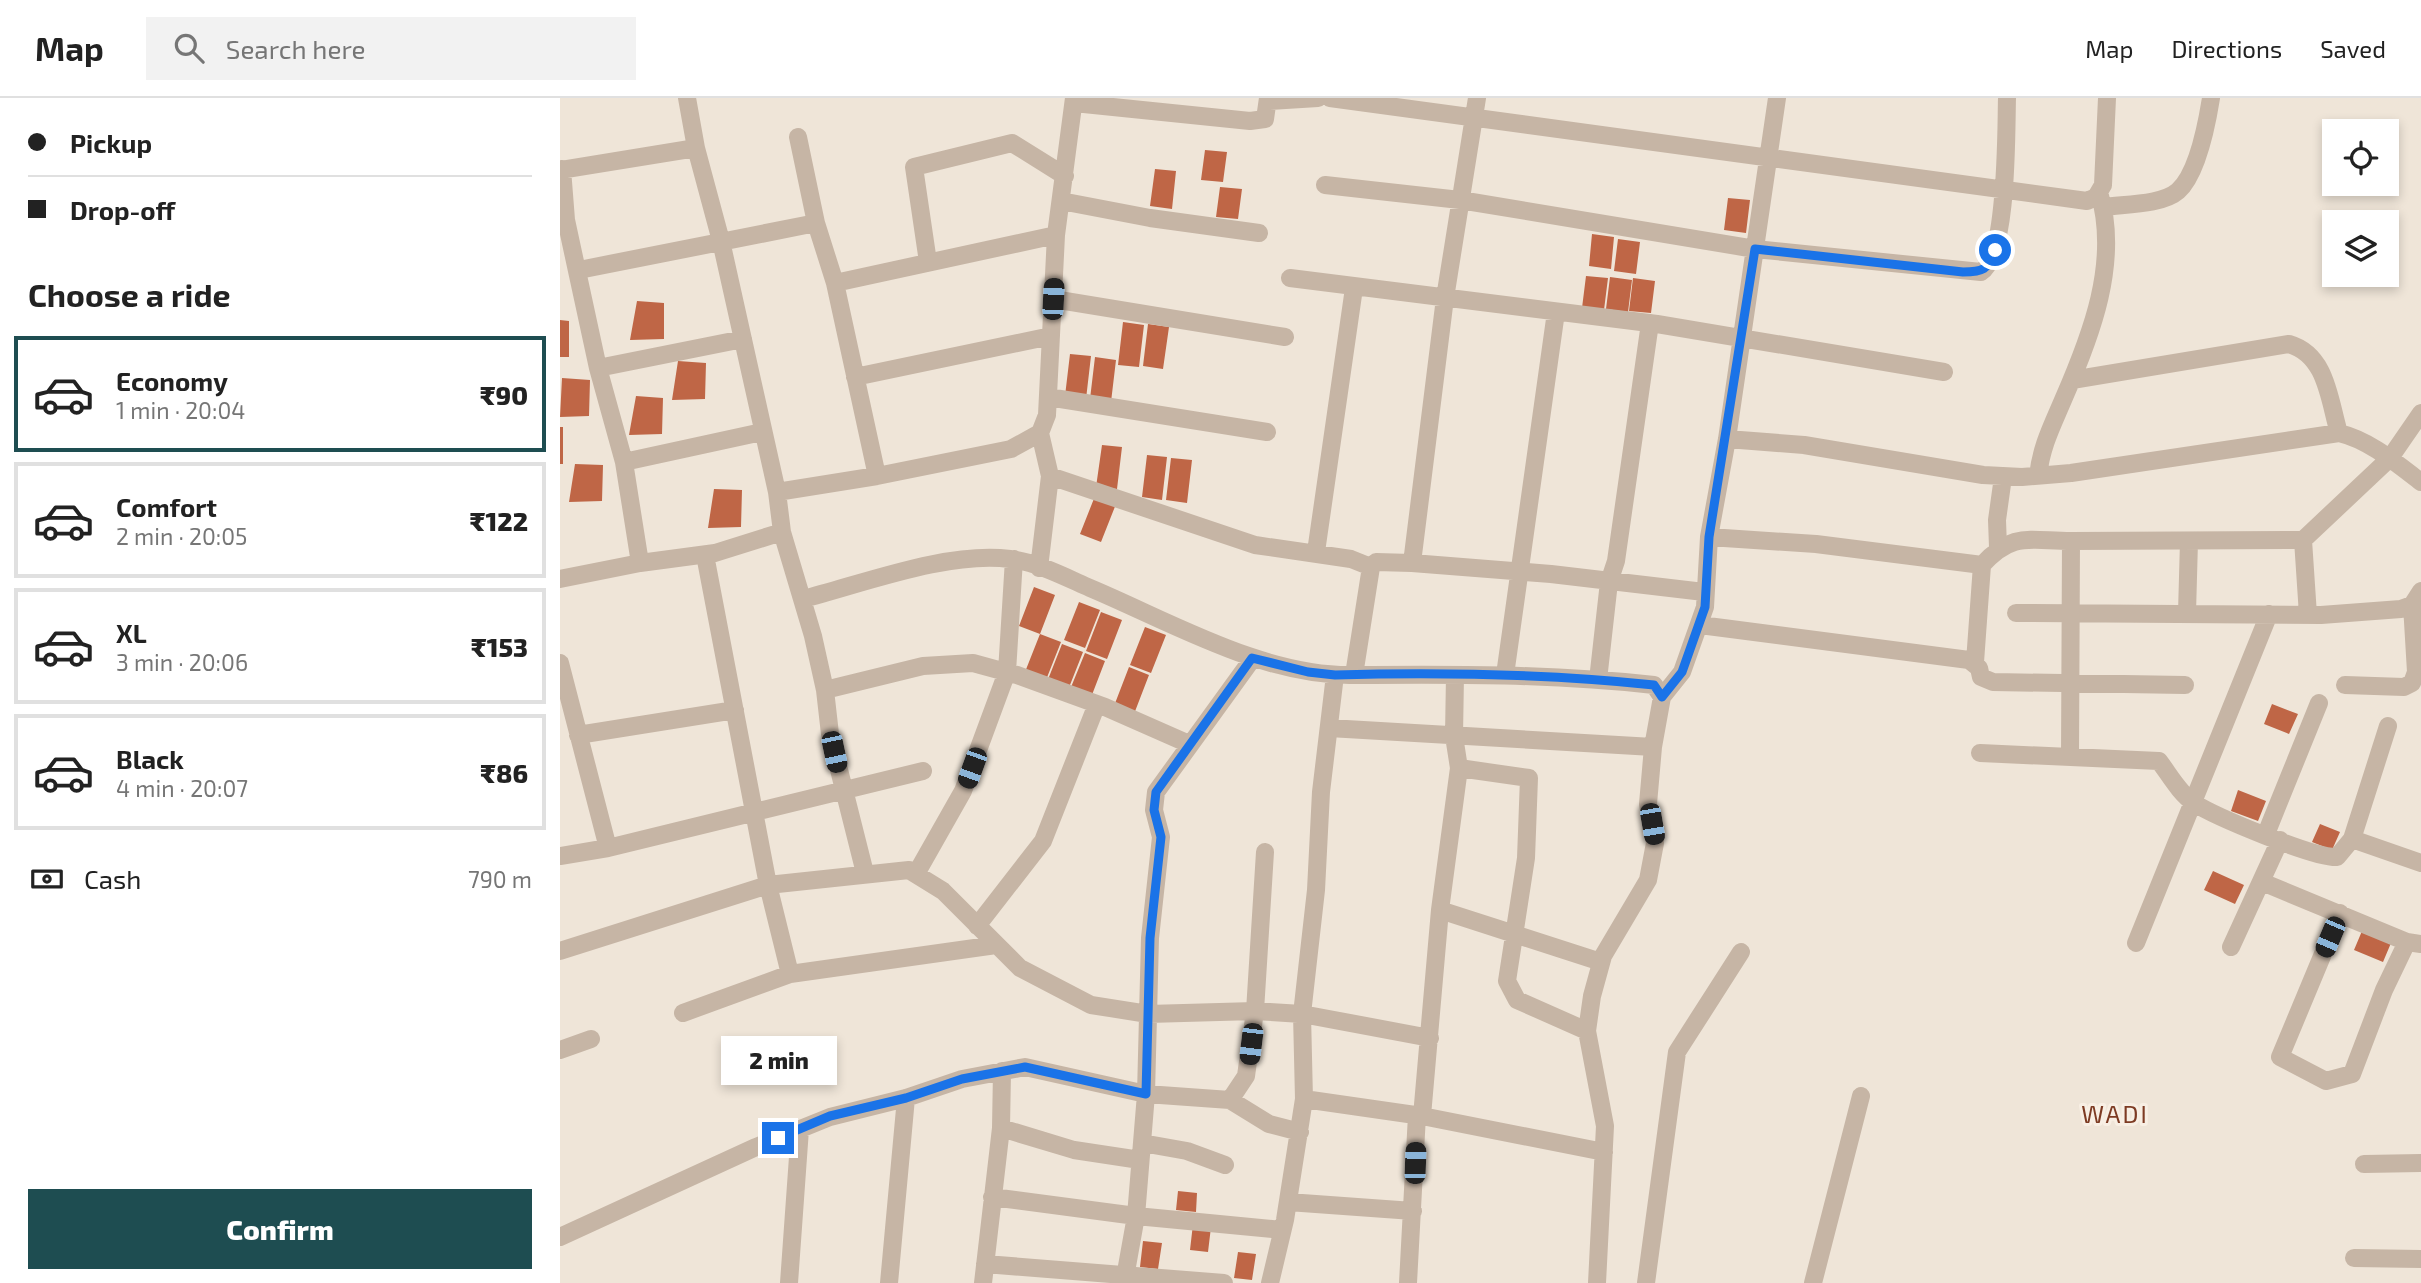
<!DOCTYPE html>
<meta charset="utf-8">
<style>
body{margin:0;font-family:"Exo 2",sans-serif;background:#f2f2f2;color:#222;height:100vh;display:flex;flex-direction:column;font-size:26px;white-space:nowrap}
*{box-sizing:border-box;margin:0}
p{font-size:23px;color:#767676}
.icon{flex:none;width:38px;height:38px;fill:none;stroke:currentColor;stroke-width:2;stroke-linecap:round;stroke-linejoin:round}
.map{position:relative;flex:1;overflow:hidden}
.side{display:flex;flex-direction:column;background:#fff;width:560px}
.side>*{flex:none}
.guide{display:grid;align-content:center;height:154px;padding:0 28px;background:#fff}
.tools{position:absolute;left:1762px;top:21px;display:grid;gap:14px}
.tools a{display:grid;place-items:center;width:77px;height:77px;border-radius:0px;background:#fff;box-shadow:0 4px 10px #0003;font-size:35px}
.end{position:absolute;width:32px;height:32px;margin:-16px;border:9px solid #1a73e8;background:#fff;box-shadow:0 0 0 4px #fff}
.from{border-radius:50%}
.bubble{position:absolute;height:49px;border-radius:0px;background:#fff;box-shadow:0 4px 10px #0003;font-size:23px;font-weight:800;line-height:49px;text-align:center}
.car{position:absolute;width:21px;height:42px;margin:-21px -10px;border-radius:9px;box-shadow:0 0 5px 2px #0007;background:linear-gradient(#222 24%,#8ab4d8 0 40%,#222 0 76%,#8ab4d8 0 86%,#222 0)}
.guide b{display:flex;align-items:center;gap:24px;height:66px;font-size:26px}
.guide b+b{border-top:2px solid #e0e0e0}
.guide i{width:18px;height:18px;background:#222}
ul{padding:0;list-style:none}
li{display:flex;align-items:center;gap:21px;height:116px;margin:0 14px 10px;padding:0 14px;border:4px solid #e0e0e0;border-radius:0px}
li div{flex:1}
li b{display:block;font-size:26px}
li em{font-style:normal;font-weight:800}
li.active{border-color:#1e4d51}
li>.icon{width:63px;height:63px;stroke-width:1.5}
h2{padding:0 28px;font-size:32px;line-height:84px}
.pay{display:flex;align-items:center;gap:18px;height:77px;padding:0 28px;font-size:26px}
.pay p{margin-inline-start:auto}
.action{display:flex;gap:14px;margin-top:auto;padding:14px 28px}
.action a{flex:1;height:80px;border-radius:0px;background:#1e4d51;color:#fff;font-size:28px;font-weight:800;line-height:80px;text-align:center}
header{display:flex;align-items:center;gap:42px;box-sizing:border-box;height:98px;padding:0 35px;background:#fff;border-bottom:2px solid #e0e0e0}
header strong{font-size:33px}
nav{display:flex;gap:38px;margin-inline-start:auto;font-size:24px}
.search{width:490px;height:63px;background:#f2f2f2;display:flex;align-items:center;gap:18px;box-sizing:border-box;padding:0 24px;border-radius:0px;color:#767676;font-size:26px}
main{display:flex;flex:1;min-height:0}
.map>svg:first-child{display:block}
.building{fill:#bf6646}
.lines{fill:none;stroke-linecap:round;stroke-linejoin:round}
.minor{stroke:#c6b5a5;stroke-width:18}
.route{stroke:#1a73e8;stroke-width:9}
.labels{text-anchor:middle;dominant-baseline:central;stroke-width:6;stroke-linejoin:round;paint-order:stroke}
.quarter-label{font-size:24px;letter-spacing:2px;fill:#7d3b23;stroke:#f8efe4}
</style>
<header>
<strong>Map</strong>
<div class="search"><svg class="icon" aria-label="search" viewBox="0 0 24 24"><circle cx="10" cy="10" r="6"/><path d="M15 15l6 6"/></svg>Search here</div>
<nav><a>Map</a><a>Directions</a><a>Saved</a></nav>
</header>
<main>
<section class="side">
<div class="guide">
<b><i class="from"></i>Pickup</b>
<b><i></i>Drop-off</b>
</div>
<h2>Choose a ride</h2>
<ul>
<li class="active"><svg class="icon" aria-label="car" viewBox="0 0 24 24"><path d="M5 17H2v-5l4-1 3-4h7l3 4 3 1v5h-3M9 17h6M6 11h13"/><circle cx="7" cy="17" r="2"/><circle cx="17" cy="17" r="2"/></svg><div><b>Economy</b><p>1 min · 20:04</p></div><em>₹90</em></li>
<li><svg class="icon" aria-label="car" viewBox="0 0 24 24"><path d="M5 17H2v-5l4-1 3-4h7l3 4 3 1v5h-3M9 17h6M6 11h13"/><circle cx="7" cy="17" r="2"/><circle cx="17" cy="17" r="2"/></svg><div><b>Comfort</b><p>2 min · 20:05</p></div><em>₹122</em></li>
<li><svg class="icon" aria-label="car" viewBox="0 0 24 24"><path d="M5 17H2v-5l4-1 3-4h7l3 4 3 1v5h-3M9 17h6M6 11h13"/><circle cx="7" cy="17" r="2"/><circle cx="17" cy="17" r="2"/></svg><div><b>XL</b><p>3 min · 20:06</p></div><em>₹153</em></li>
<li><svg class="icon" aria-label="car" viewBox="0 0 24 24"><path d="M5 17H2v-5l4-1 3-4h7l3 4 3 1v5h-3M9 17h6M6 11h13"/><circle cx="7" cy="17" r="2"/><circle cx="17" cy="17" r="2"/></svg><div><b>Black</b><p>4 min · 20:07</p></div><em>₹86</em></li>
</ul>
<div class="pay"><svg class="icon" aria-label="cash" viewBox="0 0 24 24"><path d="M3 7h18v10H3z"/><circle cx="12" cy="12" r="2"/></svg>Cash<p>790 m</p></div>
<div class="action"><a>Confirm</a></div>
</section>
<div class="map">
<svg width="1861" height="1185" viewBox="0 0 1861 1185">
<rect width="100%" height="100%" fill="#efe5d8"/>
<path class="building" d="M645,52L667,54L663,84L641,82Z
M595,71L616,73L612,111L590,108Z
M660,89L682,91L678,121L656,119Z
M1168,100L1190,102L1186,135L1164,132Z
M1032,136L1054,139L1051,171L1029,168Z
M1058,141L1080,144L1076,176L1054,173Z
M1026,178L1048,180L1044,212L1022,210Z
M1050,179L1072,182L1068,214L1046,211Z
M1073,180L1095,183L1091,215L1069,213Z
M77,203L104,205V241L70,242Z
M0,222L9,223V259H0Z
M563,224L584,227L579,269L558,267Z
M588,226L609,229L603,271L583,268Z
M510,256L531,258L526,301L505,298Z
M535,259L556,262L551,304L530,301Z
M118,263L146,265L145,301L112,302Z
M2,280L30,282L29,318L0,319Z
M76,298L103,300L102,336L69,337Z
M0,329H3V366H0Z
M542,347L562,349L557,391L536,389Z
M587,357L607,359L602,402L582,399Z
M611,360L632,362L627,405L606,402Z
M15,366L43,367L42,403L9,404Z
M154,391L182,392L181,429L148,430Z
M535,398L556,406L541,444L520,436Z
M474,489L495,497L480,536L459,528Z
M519,504L540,512L525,550L504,542Z
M541,514L562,522L547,561L526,553Z
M585,529L606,537L591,575L570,567Z
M480,536L501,544L486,582L465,574Z
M502,546L523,554L508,592L487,584Z
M525,555L545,563L530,602L509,594Z
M569,569L589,577L574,616L554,608Z
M1712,606L1738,616L1729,636L1704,626Z
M1678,692L1706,703L1698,723L1671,713Z
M1760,726L1780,734L1772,752L1752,744Z
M1653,773L1684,787L1675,806L1644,792Z
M1802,833L1831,845L1823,864L1794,852Z
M618,1093L637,1095L636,1114L616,1112Z
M633,1126L651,1129L648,1154L630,1152Z
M583,1143L602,1145L598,1171L580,1169Z
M678,1154L696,1156L692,1182L674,1180Z"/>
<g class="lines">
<path class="minor" d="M127,0L136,50
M770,0L1527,103L1536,99L1543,87L1547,0
M708,3L758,0
M514,5L690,23L705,21L708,0
M238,39L256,125
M2,71L6,122L38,270L64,364L80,465
M0,72L136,50L161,143L217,394L222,434
M765,87L900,102L1195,151L1421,174C1448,158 1446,33 1447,0
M501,103L590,120L699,135
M1544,109C1565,106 1602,107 1618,93C1638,75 1647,25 1651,0
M368,164L354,69L452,45L505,78
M19,172L256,125L275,185L317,378
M730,180L1097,226L1384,274
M275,185L496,137
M493,201L725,239
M38,270L183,241
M295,279L491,238
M1512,282L1729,246C1767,257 1769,302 1779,335
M488,299L707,334
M1167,341L1244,347L1423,377L1462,379L1511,375L1779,335C1809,342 1836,365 1861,384
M64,364L202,334
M490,378L695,447L791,461L811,469L816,464L852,465L885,200L917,0
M1478,378C1481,349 1492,328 1503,302C1531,238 1560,164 1539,94
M217,394L317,378L451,351L480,335L487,317L496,137L514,0
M1149,439L1256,446L1422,467C1453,433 1470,443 1511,443
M1743,442L1748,517
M1438,449L1437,422L1443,379
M756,454L794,190
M145,457L208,787L230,876
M852,465L991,476L1144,494
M811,469L794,577C894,576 995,576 1094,587L1102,599
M479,470L490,378L480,335
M0,481L80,465L155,455L222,434L253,538L265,592L270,636L305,775
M243,501C305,485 388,453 450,461C476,464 505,479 530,490C611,524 704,579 794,577
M1456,515L1761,517L1841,511L1852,507L1861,493
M1627,515L1629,443
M1140,527L1409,562L1419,570L1421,579L1433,584L1625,587
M1415,564L1422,467
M0,565L48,750
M945,577L996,214
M1038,582L1049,484L1056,463L1090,225
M1785,587L1844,589L1852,585L1856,574L1852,507
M265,592L363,568L413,565L457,577L545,609L629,646
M769,630L1093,649
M18,637L175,612
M1420,655L1599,663C1609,676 1620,696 1634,705C1656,719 1754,760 1777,759L1792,741L1828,628
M1510,658L1511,443L1743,442L1830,360L1861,315
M899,670L969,680L966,760L947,883L957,902L1027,933
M1706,736L1759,605
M1792,741L1861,765
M0,758L48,750L363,673
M356,776L403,693L447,574L454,461
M1702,784L1847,844L1861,846
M880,812L1041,864
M1780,815L1720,959L1766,983L1792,976L1824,892L1847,844
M417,828L483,743L537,606
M1576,845L1709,516
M1671,849L1720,742
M0,853L208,787L349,772L383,793L460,870L531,907L588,916L695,913L742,916L870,940
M123,915L230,876L436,847
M0,952L31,941
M744,1001L862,1018L1044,1054
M670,1002L686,978L695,913L705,754
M862,1018L880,812L899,670L894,638L895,577
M441,1030L514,1052L580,1062
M582,1045L627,1053L665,1067
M1804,1066L1861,1065
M432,1099L576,1118L722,1132
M728,1104L853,1113
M0,1139L196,1049L270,1019L346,1000L402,981L465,969L586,996L670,1002L709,1026L740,1034
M1794,1160L1861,1161
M425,1166L664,1185
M229,1185L240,1031
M329,1185L346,1000
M423,1185L441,1030L442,973
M564,1185L576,1118L586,996L590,840L601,739L594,712L596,694L693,560
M710,1185L725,1122L744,1001L742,916L756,792L761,694L775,577
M848,1185L857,1017
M1037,1185L1045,1028L1027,933L1032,898L1043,858L1088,782L1095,745L1088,706L1093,649L1102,599L1122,574L1145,509L1149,439L1167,341L1217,0
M1086,1185L1117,954L1181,854
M1253,1185L1301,998"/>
</g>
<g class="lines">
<path class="route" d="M218,1040L270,1018L346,1000L402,981L465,969L586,996L590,840L601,739L594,712L596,694L692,560L748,574L775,577C881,574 989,576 1094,587L1102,599L1122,574L1145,509L1149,439L1195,151L1403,174C1423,174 1428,172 1435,152"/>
</g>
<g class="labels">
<g class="quarter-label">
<text x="1555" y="1015">WADI</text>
</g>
</g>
</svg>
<div class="tools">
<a><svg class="icon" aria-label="locate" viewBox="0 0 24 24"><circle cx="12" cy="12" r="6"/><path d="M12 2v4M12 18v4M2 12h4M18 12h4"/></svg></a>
<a><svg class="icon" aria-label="layers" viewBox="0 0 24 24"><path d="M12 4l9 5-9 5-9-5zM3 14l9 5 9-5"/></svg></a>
</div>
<i class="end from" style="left:1435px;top:152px"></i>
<i class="end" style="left:218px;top:1040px"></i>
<div class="bubble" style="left:161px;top:938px;width:116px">2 min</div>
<i class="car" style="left:493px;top:201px;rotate:3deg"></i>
<i class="car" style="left:274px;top:654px;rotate:168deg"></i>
<i class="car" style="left:412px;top:670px;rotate:200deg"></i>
<i class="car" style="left:1092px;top:726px;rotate:170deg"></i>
<i class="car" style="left:1770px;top:839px;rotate:203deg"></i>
<i class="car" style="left:691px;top:946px;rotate:187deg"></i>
<i class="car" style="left:855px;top:1065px;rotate:2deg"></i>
</div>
</main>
